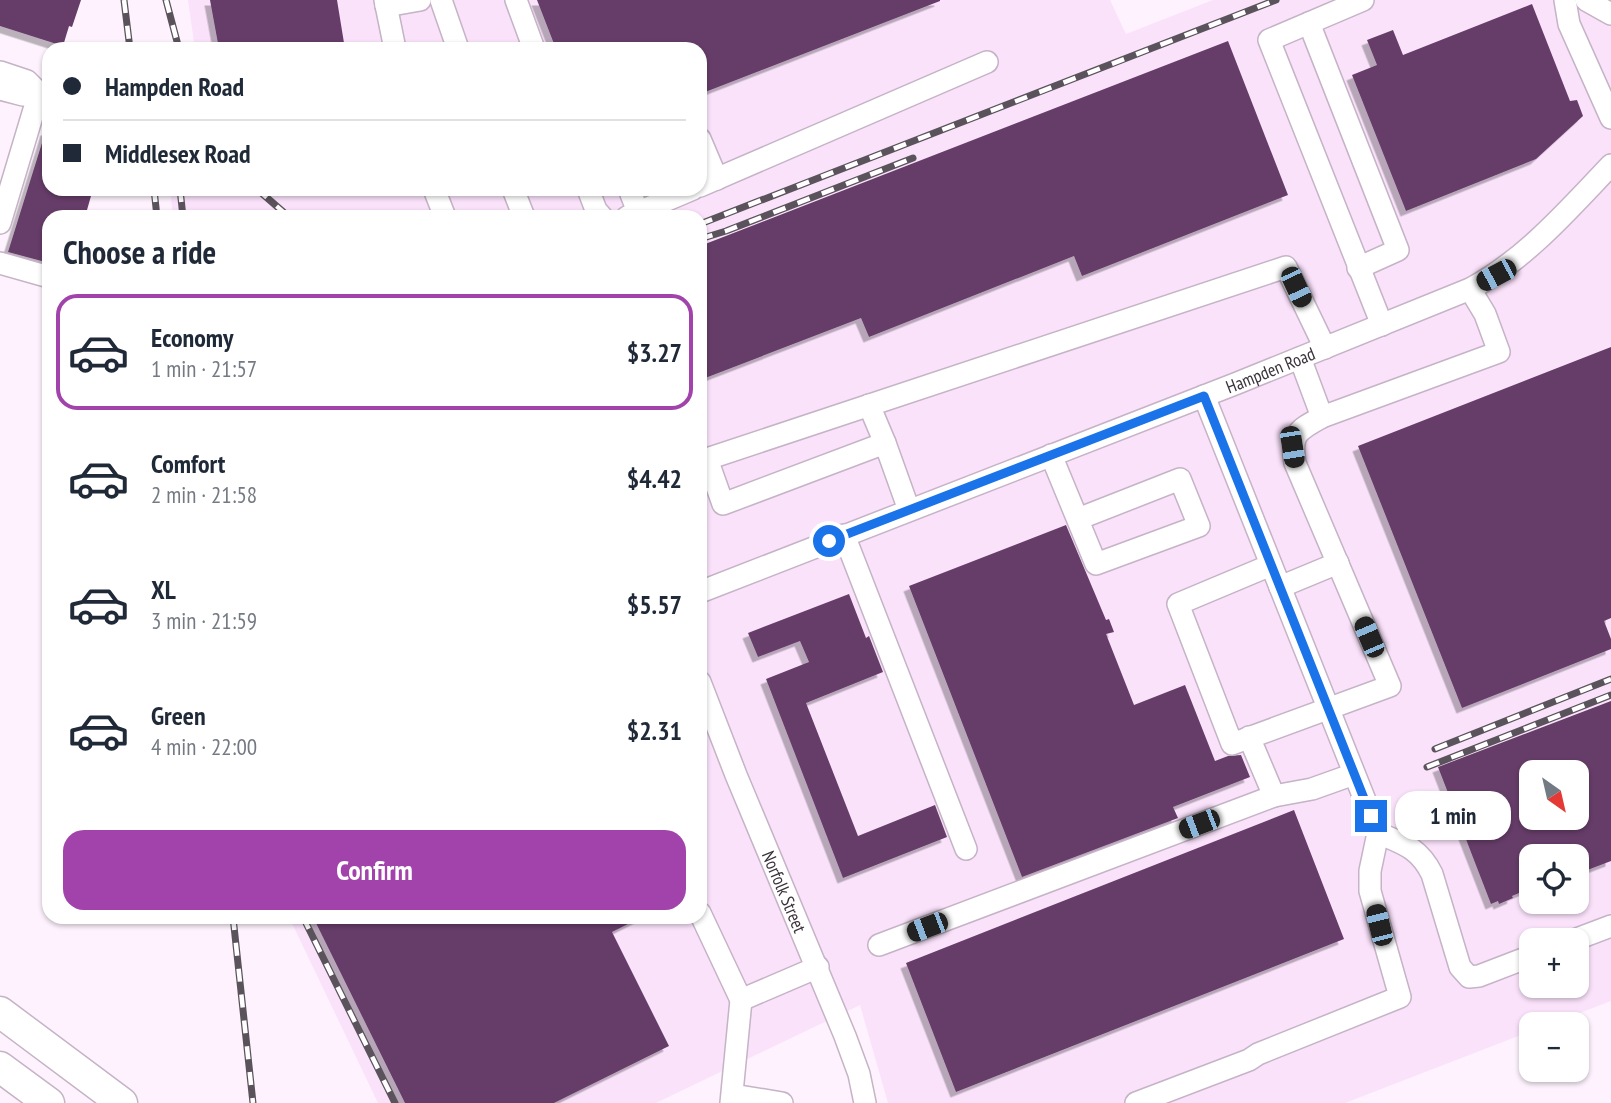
<!DOCTYPE html>
<meta charset="utf-8">
<style>
body{margin:0;font-family:"PT Sans Narrow",sans-serif;background:#f2f2f3;color:#1f2937;height:100vh;display:flex;flex-direction:column;font-size:26px;white-space:nowrap}
*{box-sizing:border-box;margin:0}
p{font-size:23px;color:#747a83}
.icon{flex:none;width:38px;height:38px;fill:none;stroke:currentColor;stroke-width:2;stroke-linecap:round;stroke-linejoin:round}
.map{position:relative;flex:1;overflow:hidden}
.panel{position:absolute;left:42px;top:210px;width:665px;height:714px;display:flex;flex-direction:column;background:#fff;border-radius:21px;box-shadow:0 2px 5px #0004}
.panel>*{flex:none}
.banner{position:absolute;left:42px;top:42px;width:665px;height:154px;border-radius:21px;box-shadow:0 2px 5px #0004;display:grid;align-content:center;height:154px;padding:0 21px;background:#fff}
.needle{width:46px;rotate:146deg}
.buttons{position:absolute;left:1519px;top:760px;display:grid;gap:14px}
.buttons a{display:grid;place-items:center;width:70px;height:70px;border-radius:14px;background:#fff;box-shadow:0 2px 5px #0004;font-size:35px}
.end{position:absolute;width:32px;height:32px;margin:-16px;border:9px solid #1a73e8;background:#fff;box-shadow:0 0 0 4px #fff}
.from{border-radius:50%}
.bubble{position:absolute;height:49px;border-radius:21px;background:#fff;box-shadow:0 2px 5px #0004;font-size:23px;font-weight:800;line-height:49px;text-align:center}
.car{position:absolute;width:21px;height:42px;margin:-21px -10px;border-radius:9px;box-shadow:0 0 5px 2px #0007;background:linear-gradient(#222 24%,#8ab4d8 0 40%,#222 0 76%,#8ab4d8 0 86%,#222 0)}
.banner b{display:flex;align-items:center;gap:24px;height:66px;font-size:26px}
.banner b+b{border-top:2px solid #e0e1e3}
.banner i{width:18px;height:18px;background:#1f2937}
ul{padding:0;list-style:none}
li{display:flex;align-items:center;gap:21px;height:116px;margin:0 14px 10px;padding:0 7px;border:4px solid transparent;border-radius:21px}
li div{flex:1}
li b{display:block;font-size:26px}
li em{font-style:normal;font-weight:800}
li.active{border-color:#a243ab}
li>.icon{width:63px;height:63px;stroke-width:1.5}
h2{padding:0 21px;font-size:32px;line-height:84px}
.button{display:flex;gap:14px;margin-top:auto;padding:14px 21px}
.button a{flex:1;height:80px;border-radius:21px;background:#a243ab;color:#fff;font-size:28px;font-weight:800;line-height:80px;text-align:center}
.map>svg:first-child{display:block}
.built{fill:#fae2fb;fill-rule:evenodd}
.building{fill:#663e69;fill-rule:evenodd;filter:url(#shadow)}
.lines{fill:none;stroke-linecap:round;stroke-linejoin:round}
.minor-casing{stroke:#c5b3c6;stroke-width:24}
.highway-casing{stroke:#c5b3c6;stroke-width:33}
.minor{stroke:#fff;stroke-width:21}
.highway{stroke:#fff;stroke-width:30}
.rail-casing{stroke:#5b535b;stroke-width:7}
.rail{stroke:#fff;stroke-width:4.5;stroke-dasharray:13;stroke-linecap:butt}
.route{stroke:#1a73e8;stroke-width:9}
.labels{text-anchor:middle;dominant-baseline:central;stroke-width:7;stroke-linejoin:round;paint-order:stroke}
.street-label{font-size:18px;fill:#3a333b;stroke:#fff}
</style>
<div class="map">
<svg width="1611" height="1103" viewBox="0 0 1611 1103">
<defs>
<filter id="shadow"><feDropShadow dx="-5.5" dy="5.5" stdDeviation="0" flood-color="#0004"/></filter>
</defs>
<rect width="100%" height="100%" fill="#fdf2fd"/>
<path class="built" d="M188,0H1110L1126,34L1213,0H1611V1001L1551,1024H1531V1031L1345,1103H888L860,1005L656,1103H378L289,917H700V217H173L170,189H700V49H195ZM1531,772H1577V817H1531ZM1531,856H1577V901H1531ZM1531,940H1577V985H1531Z"/>
<path class="building" d="M0,0H81L72,27L69,26L63,46L0,26Z
M210,0H337L345,49H219Z
M537,0H940V1L700,94V49H556Z
M1532,4L1570,101L1577,100L1583,116L1536,159L1406,211L1352,75L1377,65L1367,40L1393,30L1403,55Z
M1228,41L1288,195L1082,276L1074,256L869,337L861,318L700,380V246Z
M46,130H49V189H93L85,217H49V263L8,252Z
M1611,347V618L1604,621L1611,639V649L1462,708L1358,446Z
M1066,525L1106,620L1109,619L1114,632L1106,634L1134,705L1185,685L1215,761L1228,756L1241,755L1250,777L1173,807L1178,818L1022,877L909,586Z
M849,594L866,638L869,636L883,672L806,703L858,836L935,805L947,837L843,878L766,679L809,662L800,641L758,657L748,633Z
M1611,701V861L1577,874V856H1531V888L1512,896L1513,898L1499,904L1498,901L1491,904L1438,767ZM1531,772H1577V817H1531Z
M1294,810L1344,939L956,1092L906,963Z
M313,917H642L612,932L669,1046L554,1103H405Z"/>
<g class="lines">
<defs>
<g id="minor">
<path d="M385,0L395,49"/>
<path d="M441,0L458,49"/>
<path d="M516,0L534,49"/>
<path d="M1363,0L1269,40L1382,325"/>
<path d="M1565,0L1569,24L1611,118"/>
<path d="M1586,0L1611,14"/>
<path d="M386,6L420,0"/>
<path d="M1309,23L1398,250L1358,268"/>
<path d="M0,72L27,81L39,93"/>
<path d="M0,89L23,95L39,93"/>
<path d="M700,139L717,179"/>
<path d="M700,186L987,62"/>
<path d="M434,189L445,217"/>
<path d="M513,189L524,217"/>
<path d="M588,189L596,210L602,217"/>
<path d="M629,189L638,212"/>
<path d="M627,217L693,189"/>
<path d="M0,223L39,93"/>
<path d="M0,263L49,277"/>
<path d="M1300,358L1322,417"/>
<path d="M1204,396L1378,833"/>
<path d="M869,405L885,443"/>
<path d="M1051,455L1096,564L1199,526L1180,479L1078,519"/>
<path d="M909,510L885,443L723,504L707,459L1286,267L1325,348"/>
<path d="M844,535L966,849"/>
<path d="M1271,565L1178,604L1232,744L1390,686L1295,463C1290,434 1298,430 1322,417L1499,352L1485,314L1470,289"/>
<path d="M1280,587L1338,563"/>
<path id="s1" d="M700,592L1235,384L1470,289C1526,259 1568,210 1611,165"/>
<path id="s2" d="M700,682L736,775L845,1036L859,1074L865,1103"/>
<path d="M1249,737L1274,796L1312,789L1354,774"/>
<path d="M1378,833C1404,844 1419,848 1432,874L1460,967L1469,977L1479,976L1531,956"/>
<path d="M700,913L741,1000L818,967"/>
<path d="M1574,940L1611,926"/>
<path d="M879,945L1274,796"/>
<path d="M733,1095L782,1103"/>
<path d="M731,1103L741,1000"/>
<path d="M1136,1103L1249,1060L1258,1054L1400,997L1370,891V871L1378,833"/>
</g>
<path id="highway" d="M0,1012L122,1103
M0,1067L49,1103"/>
</defs>
<use href="#minor" class="minor-casing"/>
<use href="#highway" class="highway-casing"/>
<use href="#minor" class="minor"/>
<use href="#highway" class="highway"/>
<defs>
<path id="rail" d="M124,0L130,49
M166,0L179,49
M154,189L157,217
M180,189L183,217
M257,189L289,217
M700,224L1276,0
M700,239L726,231L913,158
M1435,749L1611,679
M1427,767L1611,695
M233,917L253,1103
M303,917L395,1103"/>
</defs>
<use href="#rail" class="rail-casing"/>
<use href="#rail" class="rail"/>
</g>
<g class="lines">
<path class="route" d="M829,541L1204,396L1371,816"/>
</g>
<g class="labels">
<g class="street-label">
<text stroke="none"><textPath href="#s1" startOffset="612">Hampden Road</textPath></text>
<text stroke="none"><textPath href="#s2" startOffset="226">Norfolk Street</textPath></text>
</g>
</g>
</svg>
<div class="buttons">
<a><svg class="needle" viewBox="-14 -14 28 28"><path d="M0-13l5 13h-10z" fill="#e53935"/><path d="M0 13l5-13h-10z" fill="#747a83"/></svg></a>
<a><svg class="icon" aria-label="locate" viewBox="0 0 24 24"><circle cx="12" cy="12" r="6"/><path d="M12 2v4M12 18v4M2 12h4M18 12h4"/></svg></a>
<a>+</a>
<a>−</a>
</div>
<i class="end from" style="left:829px;top:541px"></i>
<i class="end" style="left:1371px;top:816px"></i>
<div class="bubble" style="left:1395px;top:791px;width:116px">1 min</div>
<i class="car" style="left:1496px;top:275px;rotate:242deg"></i>
<i class="car" style="left:1296px;top:287px;rotate:155deg"></i>
<i class="car" style="left:1292px;top:447px;rotate:171deg"></i>
<i class="car" style="left:1369px;top:637px;rotate:337deg"></i>
<i class="car" style="left:1199px;top:824px;rotate:249deg"></i>
<i class="car" style="left:1379px;top:925px;rotate:346deg"></i>
<i class="car" style="left:927px;top:927px;rotate:249deg"></i>
<div class="banner">
<b><i class="from"></i>Hampden Road</b>
<b><i></i>Middlesex Road</b>
</div>
<section class="panel">
<h2>Choose a ride</h2>
<ul>
<li class="active"><svg class="icon" aria-label="car" viewBox="0 0 24 24"><path d="M5 17H2v-5l4-1 3-4h7l3 4 3 1v5h-3M9 17h6M6 11h13"/><circle cx="7" cy="17" r="2"/><circle cx="17" cy="17" r="2"/></svg><div><b>Economy</b><p>1 min · 21:57</p></div><em>$3.27</em></li>
<li><svg class="icon" aria-label="car" viewBox="0 0 24 24"><path d="M5 17H2v-5l4-1 3-4h7l3 4 3 1v5h-3M9 17h6M6 11h13"/><circle cx="7" cy="17" r="2"/><circle cx="17" cy="17" r="2"/></svg><div><b>Comfort</b><p>2 min · 21:58</p></div><em>$4.42</em></li>
<li><svg class="icon" aria-label="car" viewBox="0 0 24 24"><path d="M5 17H2v-5l4-1 3-4h7l3 4 3 1v5h-3M9 17h6M6 11h13"/><circle cx="7" cy="17" r="2"/><circle cx="17" cy="17" r="2"/></svg><div><b>XL</b><p>3 min · 21:59</p></div><em>$5.57</em></li>
<li><svg class="icon" aria-label="car" viewBox="0 0 24 24"><path d="M5 17H2v-5l4-1 3-4h7l3 4 3 1v5h-3M9 17h6M6 11h13"/><circle cx="7" cy="17" r="2"/><circle cx="17" cy="17" r="2"/></svg><div><b>Green</b><p>4 min · 22:00</p></div><em>$2.31</em></li>
</ul>
<div class="button"><a>Confirm</a></div>
</section>
</div>
